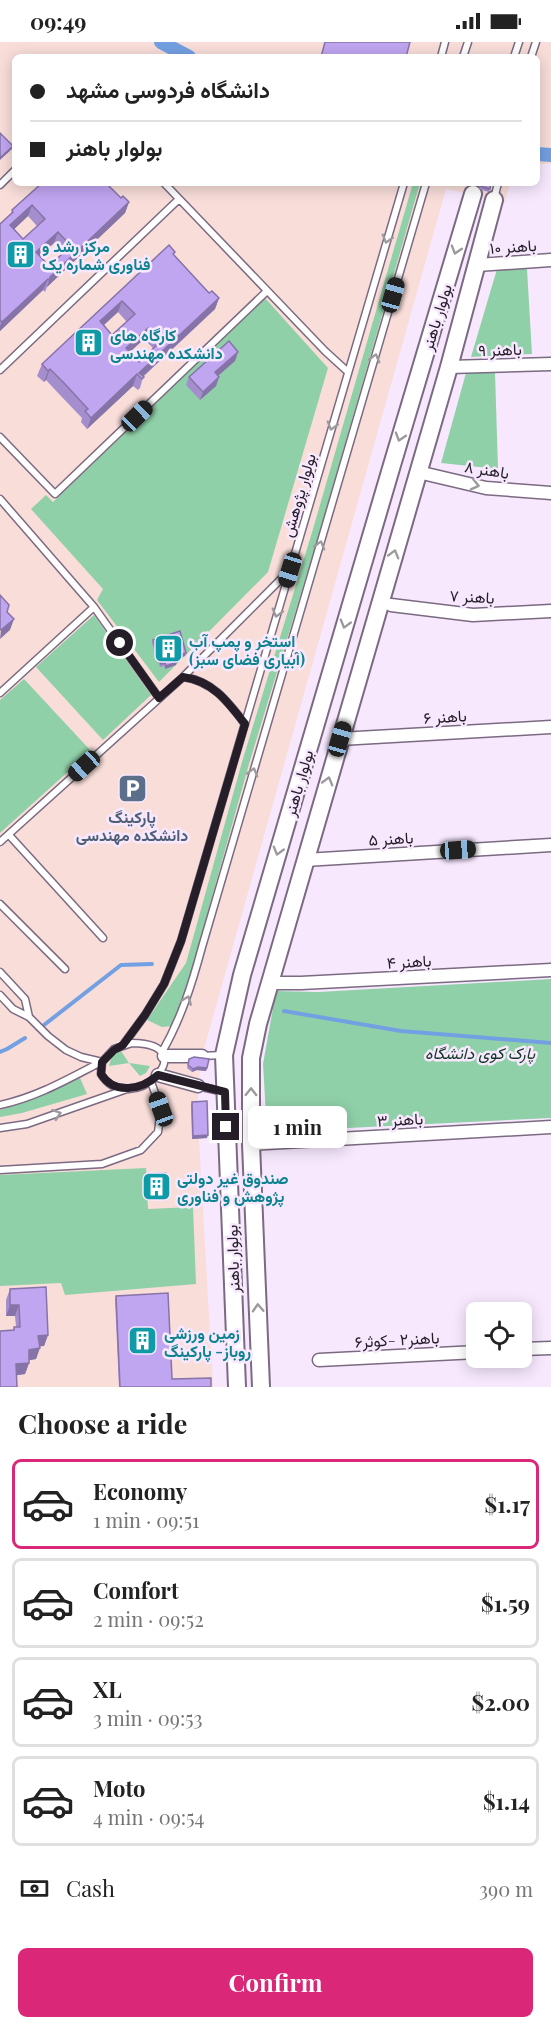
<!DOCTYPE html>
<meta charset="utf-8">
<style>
body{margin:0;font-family:"Playfair Display",Vazirmatn,serif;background:#f2f2f2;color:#222;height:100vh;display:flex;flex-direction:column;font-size:22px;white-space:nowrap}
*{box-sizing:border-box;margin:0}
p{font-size:20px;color:#767676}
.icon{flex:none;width:33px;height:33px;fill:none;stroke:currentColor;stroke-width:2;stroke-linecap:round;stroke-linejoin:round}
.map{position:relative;height:1345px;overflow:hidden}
.drawer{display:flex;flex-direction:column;background:#fff;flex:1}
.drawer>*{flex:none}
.top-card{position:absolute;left:12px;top:12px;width:528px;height:132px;border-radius:9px;box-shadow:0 3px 15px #0003;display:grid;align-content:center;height:132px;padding:0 18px;background:#fff}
.controls{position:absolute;left:466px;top:1260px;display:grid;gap:12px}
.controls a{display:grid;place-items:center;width:66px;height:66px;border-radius:9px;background:#fff;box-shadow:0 3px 15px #0003;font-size:30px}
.end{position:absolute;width:27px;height:27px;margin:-14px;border:8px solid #251e28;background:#fff;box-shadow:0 0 0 3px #fff}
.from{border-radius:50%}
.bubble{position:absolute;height:42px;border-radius:9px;background:#fff;box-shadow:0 3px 15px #0003;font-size:20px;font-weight:700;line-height:42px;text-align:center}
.car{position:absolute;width:18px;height:36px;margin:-18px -9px;border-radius:8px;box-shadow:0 0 4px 2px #0007;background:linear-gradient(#222 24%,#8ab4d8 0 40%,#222 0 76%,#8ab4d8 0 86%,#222 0)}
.top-card b{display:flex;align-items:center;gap:21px;height:57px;font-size:22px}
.top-card b+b{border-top:2px solid #e0e0e0}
.top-card i{width:15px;height:15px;background:#222}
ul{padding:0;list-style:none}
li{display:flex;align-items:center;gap:18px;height:90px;margin:0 12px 9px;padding:0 6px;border:3px solid #e0e0e0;border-radius:9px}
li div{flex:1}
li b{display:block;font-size:22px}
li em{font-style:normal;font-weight:700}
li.selected{border-color:#db2777}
li>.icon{width:54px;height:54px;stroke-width:1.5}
h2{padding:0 18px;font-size:27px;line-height:72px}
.pay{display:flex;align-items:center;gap:15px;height:66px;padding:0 18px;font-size:22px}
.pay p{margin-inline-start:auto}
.cta{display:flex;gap:12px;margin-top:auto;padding:12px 18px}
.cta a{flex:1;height:69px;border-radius:9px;background:#db2777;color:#fff;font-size:24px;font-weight:700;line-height:69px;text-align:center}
.status{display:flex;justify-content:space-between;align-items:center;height:42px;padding:0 30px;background:#fff;direction:ltr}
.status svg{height:16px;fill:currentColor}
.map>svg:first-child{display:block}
.education{fill:#f8ddd9}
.green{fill:#90d0a8}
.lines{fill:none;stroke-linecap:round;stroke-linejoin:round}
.stream{stroke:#73a0e2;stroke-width:4}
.canal{stroke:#73a0e2;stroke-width:14}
.lane-casing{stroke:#7b6a82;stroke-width:9}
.street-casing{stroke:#7b6a82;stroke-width:15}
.secondary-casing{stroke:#7b6a82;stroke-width:20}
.lane{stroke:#fff;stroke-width:6}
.street{stroke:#fff;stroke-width:12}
.secondary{stroke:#fff;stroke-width:16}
.wall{fill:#a58ece;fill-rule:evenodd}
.shaded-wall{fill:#8674a8}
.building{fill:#c0a5f0;stroke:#8674a8;stroke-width:1.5;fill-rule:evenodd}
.oneway{stroke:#9d9a9e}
.route{stroke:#251e28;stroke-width:8}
.labels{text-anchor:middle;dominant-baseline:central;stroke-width:5;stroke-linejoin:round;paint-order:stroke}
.culture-label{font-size:16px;font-weight:bold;fill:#0d838f;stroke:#f7e8fe;text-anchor:start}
.street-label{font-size:16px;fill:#251e28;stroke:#f7e8fe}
.service-label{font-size:16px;font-weight:bold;fill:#4e5e75;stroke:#f7e8fe}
.park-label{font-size:16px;font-style:italic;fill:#123622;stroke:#f7e8fe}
</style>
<div class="status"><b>09:49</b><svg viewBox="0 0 49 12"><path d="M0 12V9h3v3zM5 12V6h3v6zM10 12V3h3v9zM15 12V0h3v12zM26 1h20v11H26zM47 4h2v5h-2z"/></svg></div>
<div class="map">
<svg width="551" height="1345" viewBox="0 0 551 1345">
<rect width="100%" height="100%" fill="#f7e8fe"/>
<path class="education" d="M0,0H551V122H537V15H15V141H510L505,160L446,147L202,1014L198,1044V1080L213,1345H0Z"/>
<path class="green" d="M413,141H420L320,489L249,722L193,923L173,984L162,985L147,978L186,921L242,720L313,487Z
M497,227H527L532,312L471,315Z
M265,256L328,326L268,530L159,640L97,558L103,547L31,467L46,453L53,460Z
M495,330L498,427L441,421L466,331Z
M94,573L151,653L103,698L36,625Z
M24,637L91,709L0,791V658Z
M551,937V1076L267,1090L263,1022L276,949L318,950Z
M121,1009L129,1021L150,1024L146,1031L140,1034L129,1021L109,1024L112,1014Z
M80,1036L87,1052L22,1071L0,1075V1068L37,1056Z
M146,1126L148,1167L193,1165L196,1242L65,1253L61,1241L0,1244V1133Z"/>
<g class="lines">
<path class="stream" d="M284,969L401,989L551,1001
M44,983L121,923L152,922
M0,1010L7,1007L25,996"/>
<path class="canal" d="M161,0L189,15
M537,112L551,113"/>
<defs>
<path id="lane" d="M441,15L445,0
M463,15L468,0
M514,15L519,0
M531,15L536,0
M164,141L325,309L348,330
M0,143L15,128
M494,157L498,141
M0,328L179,157
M0,395L55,452L267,249
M0,457L94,565L159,656
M183,635C213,639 228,660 245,682
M0,651L94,565
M9,793L103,896
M0,800L183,635L288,530
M0,862L65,927
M0,930L25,957L29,975
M0,953L13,967L29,975L48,994L66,1008L81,1015L102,1020
M132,1001C208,1002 130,1079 101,1032L102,1020L114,1007Z
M123,1003L145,973L164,942L181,899L404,141
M162,1010C181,977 192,942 202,905L426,141
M202,1014L222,1013
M198,1044L224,1050
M0,1063C37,1055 68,1037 101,1020
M0,1086L27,1082L127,1047
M0,1128L102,1122L141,1108L158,1090L161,1067L151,1040"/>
<path id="street" d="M477,223L551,218
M449,325L551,322
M418,430L486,446L551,451
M391,563L473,573L551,569
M340,697L551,685
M305,818L551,803
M269,941H301L551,928
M164,1014H202
M158,1033L198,1044
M251,1102L551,1085
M522,1307L551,1306
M319,1318L477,1310"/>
<path id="secondary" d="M237,1345L224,1013L242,933L392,423L473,152
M261,1345L251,1102V1016L258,982L449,325L494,158"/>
</defs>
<use href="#lane" class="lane-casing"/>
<use href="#street" class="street-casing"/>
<use href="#secondary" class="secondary-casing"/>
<use href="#lane" class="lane"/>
<use href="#street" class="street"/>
<use href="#secondary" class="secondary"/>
</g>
<path class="wall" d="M42,141L121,156L129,160L125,171L47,245L45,250L43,248L0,289V182L11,172L12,168ZM28,174L37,184L23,197L14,187ZM54,201L63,211L49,224L40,214Z
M481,141H491L489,150L479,147Z
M175,210L174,213L209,251L219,256L215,267L143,335L140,346L138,348L133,344L87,387L81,380L82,376L60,353L46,338L44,340L37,334L42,322ZM118,270L127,280L112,293L104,283ZM144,297L153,306L139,320L130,310Z
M238,310L235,319L218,334L219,335L216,344L200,358L186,343L189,335Z
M153,598L185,614L176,616V623L165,627L164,624L160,625L152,601Z
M189,1017L207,1026L206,1029L197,1028L192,1030L187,1026Z
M192,1060L207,1096L192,1097L191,1063Z
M147,1132L167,1150L166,1153L147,1154L146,1135Z
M10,1247L48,1293L44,1304H40L36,1317L29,1318V1321L25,1332L16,1333L13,1288L14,1285H16L15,1274H6V1258Z
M116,1254L172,1337L211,1345H119L115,1257Z"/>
<path class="shaded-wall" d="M13,104L12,107L0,118V116Z
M129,160L125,171L47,245L50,235Z
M32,163L28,174L6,195L10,183Z
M58,190L54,201L32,221L36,210Z
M48,237L43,248L0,289V284L2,280Z
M219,256L215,267L141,336L139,331Z
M122,259L118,270L96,290L100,279Z
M148,286L144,297L122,317L126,306Z
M238,310L235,319L212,339L215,330Z
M50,327L46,338L44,340L48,329Z
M137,332L133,344L87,387L91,376Z
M219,335L216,344L200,358L203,350Z
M14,577L10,588L0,597L1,588Z
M186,611L185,614L174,617L175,614Z
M177,620L176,623L165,627L166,624Z
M198,1025L207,1026L206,1029L197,1028L192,1030L193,1027Z
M208,1093L207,1096L192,1097L193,1094Z
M167,1150L166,1153L147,1154L148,1151Z
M10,1263H19L15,1274H6Z
M48,1293L44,1304L34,1305L38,1294Z
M40,1306L36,1317L25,1319L29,1308Z
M29,1321L25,1332L12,1334L16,1322Z"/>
<path class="building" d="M325,0H410L406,15H321Z
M0,91L13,104L0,116Z
M42,141H106L121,156L123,154L129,160L50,235V239L48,237L2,280L0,278V182L13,170L12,168ZM32,163L45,177L23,197L10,183ZM58,190L71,204L49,224L36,210Z
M481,141H491L490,147L480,144Z
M169,203L175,210L173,212L209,251L212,249L219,256L139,331L144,335L142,337L137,332L91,376L85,369L88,367L65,342L50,327L48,329L42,322ZM122,259L135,272L112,293L100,279ZM148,286L161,299L139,320L126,306Z
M229,299L238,310L215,330L219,335L203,350L189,335Z
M0,553L9,563L7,570L14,577L1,588L0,587Z
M180,589L186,611L175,614L177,620L166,624L165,621L161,622L153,598Z
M194,1015L209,1017L207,1026L198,1025L193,1027L188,1023L189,1017Z
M207,1059L208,1093L193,1094L192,1060Z
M166,1131L167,1150L148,1151L147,1132Z
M46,1245L48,1293L38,1294L40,1306L29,1308V1321L16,1322L17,1345H0V1289L14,1288V1285H20L19,1263H10V1247Z
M168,1251L172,1337L211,1336V1345H120L116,1254Z"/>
<defs><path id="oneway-chevron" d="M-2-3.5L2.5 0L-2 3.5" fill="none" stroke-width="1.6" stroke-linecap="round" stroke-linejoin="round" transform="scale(1.5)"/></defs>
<g class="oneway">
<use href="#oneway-chevron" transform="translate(387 197) rotate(106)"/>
<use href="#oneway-chevron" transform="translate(456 208) rotate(107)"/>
<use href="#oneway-chevron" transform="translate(375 316) rotate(-74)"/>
<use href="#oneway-chevron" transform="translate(332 384) rotate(106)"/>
<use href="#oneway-chevron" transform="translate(400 395) rotate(107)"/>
<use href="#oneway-chevron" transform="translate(475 443) rotate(13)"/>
<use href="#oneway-chevron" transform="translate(320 503) rotate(-74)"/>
<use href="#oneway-chevron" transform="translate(394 512) rotate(-74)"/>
<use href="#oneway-chevron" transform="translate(277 571) rotate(106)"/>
<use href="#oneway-chevron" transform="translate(345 582) rotate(106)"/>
<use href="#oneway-chevron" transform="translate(253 730) rotate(-74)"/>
<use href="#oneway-chevron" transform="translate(328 739) rotate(-74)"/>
<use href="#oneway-chevron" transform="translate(278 809) rotate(106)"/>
<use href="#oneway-chevron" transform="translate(187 958) rotate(-69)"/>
<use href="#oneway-chevron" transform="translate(251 1050) rotate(-89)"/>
<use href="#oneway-chevron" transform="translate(57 1072) rotate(-19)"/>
<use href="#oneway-chevron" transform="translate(258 1266) rotate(-93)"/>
</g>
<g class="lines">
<path class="route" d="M120,601L159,656L183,635C213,639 228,660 245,682L181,899L164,942L145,973L123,1003L114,1008L102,1020L101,1032C114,1053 142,1048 158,1033L225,1050L226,1085"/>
</g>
<defs>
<symbol id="building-square" viewBox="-11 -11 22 22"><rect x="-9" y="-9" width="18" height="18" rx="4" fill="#0f9aa8" stroke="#f7e8fe"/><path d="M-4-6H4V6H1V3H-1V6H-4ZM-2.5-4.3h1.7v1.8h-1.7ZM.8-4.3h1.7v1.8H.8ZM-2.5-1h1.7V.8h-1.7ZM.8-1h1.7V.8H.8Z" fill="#fff"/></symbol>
<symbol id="parking-square" viewBox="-11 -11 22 22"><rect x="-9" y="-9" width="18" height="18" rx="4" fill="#5c6f8a" stroke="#f7e8fe"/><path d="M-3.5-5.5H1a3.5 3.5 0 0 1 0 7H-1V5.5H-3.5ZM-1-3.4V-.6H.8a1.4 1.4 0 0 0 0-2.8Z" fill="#fff"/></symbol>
</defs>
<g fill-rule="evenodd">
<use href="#building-square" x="4" y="196" width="33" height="33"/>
<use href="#building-square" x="72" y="284" width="33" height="33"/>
<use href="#building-square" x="152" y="590" width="33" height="33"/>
<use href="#parking-square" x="116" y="730" width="33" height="33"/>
<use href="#building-square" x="140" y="1128" width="33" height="33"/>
<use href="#building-square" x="126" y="1282" width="33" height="33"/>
</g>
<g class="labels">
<g class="culture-label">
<text x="42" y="203">مرکز رشد و<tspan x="42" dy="18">فناوری شماره یک</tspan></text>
<text x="110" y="292">کارگاه های<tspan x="110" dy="18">دانشکده مهندسی</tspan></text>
<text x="189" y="598">استخر و پمپ آب<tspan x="189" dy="18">(آبیاری فضای سبز)</tspan></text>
<text x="177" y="1135">صندوق غیر دولتی<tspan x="177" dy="18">پژوهش و فناوری</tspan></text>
<text x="164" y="1290">زمین ورزشی<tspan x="164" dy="18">روباز- پارکینگ</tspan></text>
</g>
<g class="street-label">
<text transform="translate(513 204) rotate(-4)">باهنر ۱۰</text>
<text transform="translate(436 275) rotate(-73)">بولوار باهنر</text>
<text transform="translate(500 307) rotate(-2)">باهنر ۹</text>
<text transform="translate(487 427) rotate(9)">باهنر ۸</text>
<text transform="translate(298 453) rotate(-74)">بولوار پژوهش</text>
<text transform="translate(472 554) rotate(3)">باهنر ۷</text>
<text transform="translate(445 674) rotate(-3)">باهنر ۶</text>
<text transform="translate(298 741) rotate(-74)">بولوار باهنر</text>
<text transform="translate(391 796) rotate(-3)">باهنر ۵</text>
<text transform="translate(409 919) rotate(-3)">باهنر ۴</text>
<text transform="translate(400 1077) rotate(-3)">باهنر ۳</text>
<text transform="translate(232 1217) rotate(-92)">بولوار باهنر</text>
<text transform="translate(397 1297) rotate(-3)">باهنر۲ -کوثر۶</text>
</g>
<g class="service-label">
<text x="132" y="774">پارکینگ<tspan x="132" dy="18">دانشکده مهندسی</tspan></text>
</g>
<g class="park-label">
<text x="480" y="1010">پارک کوی دانشگاه</text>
</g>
</g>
</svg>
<div class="controls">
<a><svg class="icon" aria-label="locate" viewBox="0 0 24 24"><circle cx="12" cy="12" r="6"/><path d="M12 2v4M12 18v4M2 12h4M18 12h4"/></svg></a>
</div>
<i class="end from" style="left:120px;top:601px"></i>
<i class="end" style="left:226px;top:1085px"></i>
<div class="bubble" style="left:248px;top:1064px;width:99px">1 min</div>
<i class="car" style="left:393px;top:253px;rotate:16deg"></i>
<i class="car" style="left:137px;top:374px;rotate:46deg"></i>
<i class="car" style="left:290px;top:528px;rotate:197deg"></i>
<i class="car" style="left:340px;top:697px;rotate:16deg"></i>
<i class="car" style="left:84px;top:724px;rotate:228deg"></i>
<i class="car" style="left:458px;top:808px;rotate:86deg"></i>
<i class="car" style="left:161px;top:1067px;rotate:340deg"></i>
<div class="top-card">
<b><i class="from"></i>دانشگاه فردوسی مشهد</b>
<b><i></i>بولوار باهنر</b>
</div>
</div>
<section class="drawer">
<h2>Choose a ride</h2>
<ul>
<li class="selected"><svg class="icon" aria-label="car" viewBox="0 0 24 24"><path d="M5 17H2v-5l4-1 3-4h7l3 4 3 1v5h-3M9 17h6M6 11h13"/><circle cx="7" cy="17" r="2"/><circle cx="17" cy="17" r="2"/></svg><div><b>Economy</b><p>1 min · 09:51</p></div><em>$1.17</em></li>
<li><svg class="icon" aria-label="car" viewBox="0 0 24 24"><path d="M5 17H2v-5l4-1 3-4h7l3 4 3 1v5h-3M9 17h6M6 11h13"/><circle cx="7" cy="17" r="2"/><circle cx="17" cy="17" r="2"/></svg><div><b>Comfort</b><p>2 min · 09:52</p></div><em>$1.59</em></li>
<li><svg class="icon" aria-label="car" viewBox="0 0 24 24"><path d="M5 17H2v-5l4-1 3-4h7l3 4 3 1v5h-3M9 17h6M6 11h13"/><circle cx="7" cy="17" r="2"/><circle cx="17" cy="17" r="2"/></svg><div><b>XL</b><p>3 min · 09:53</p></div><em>$2.00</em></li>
<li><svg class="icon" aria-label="car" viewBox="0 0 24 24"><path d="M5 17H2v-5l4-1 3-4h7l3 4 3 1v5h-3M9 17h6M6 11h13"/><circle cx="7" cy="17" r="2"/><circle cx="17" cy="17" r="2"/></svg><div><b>Moto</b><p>4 min · 09:54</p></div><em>$1.14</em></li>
</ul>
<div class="pay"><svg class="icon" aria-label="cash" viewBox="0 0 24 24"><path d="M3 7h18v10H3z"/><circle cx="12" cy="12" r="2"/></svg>Cash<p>390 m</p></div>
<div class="cta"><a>Confirm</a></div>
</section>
